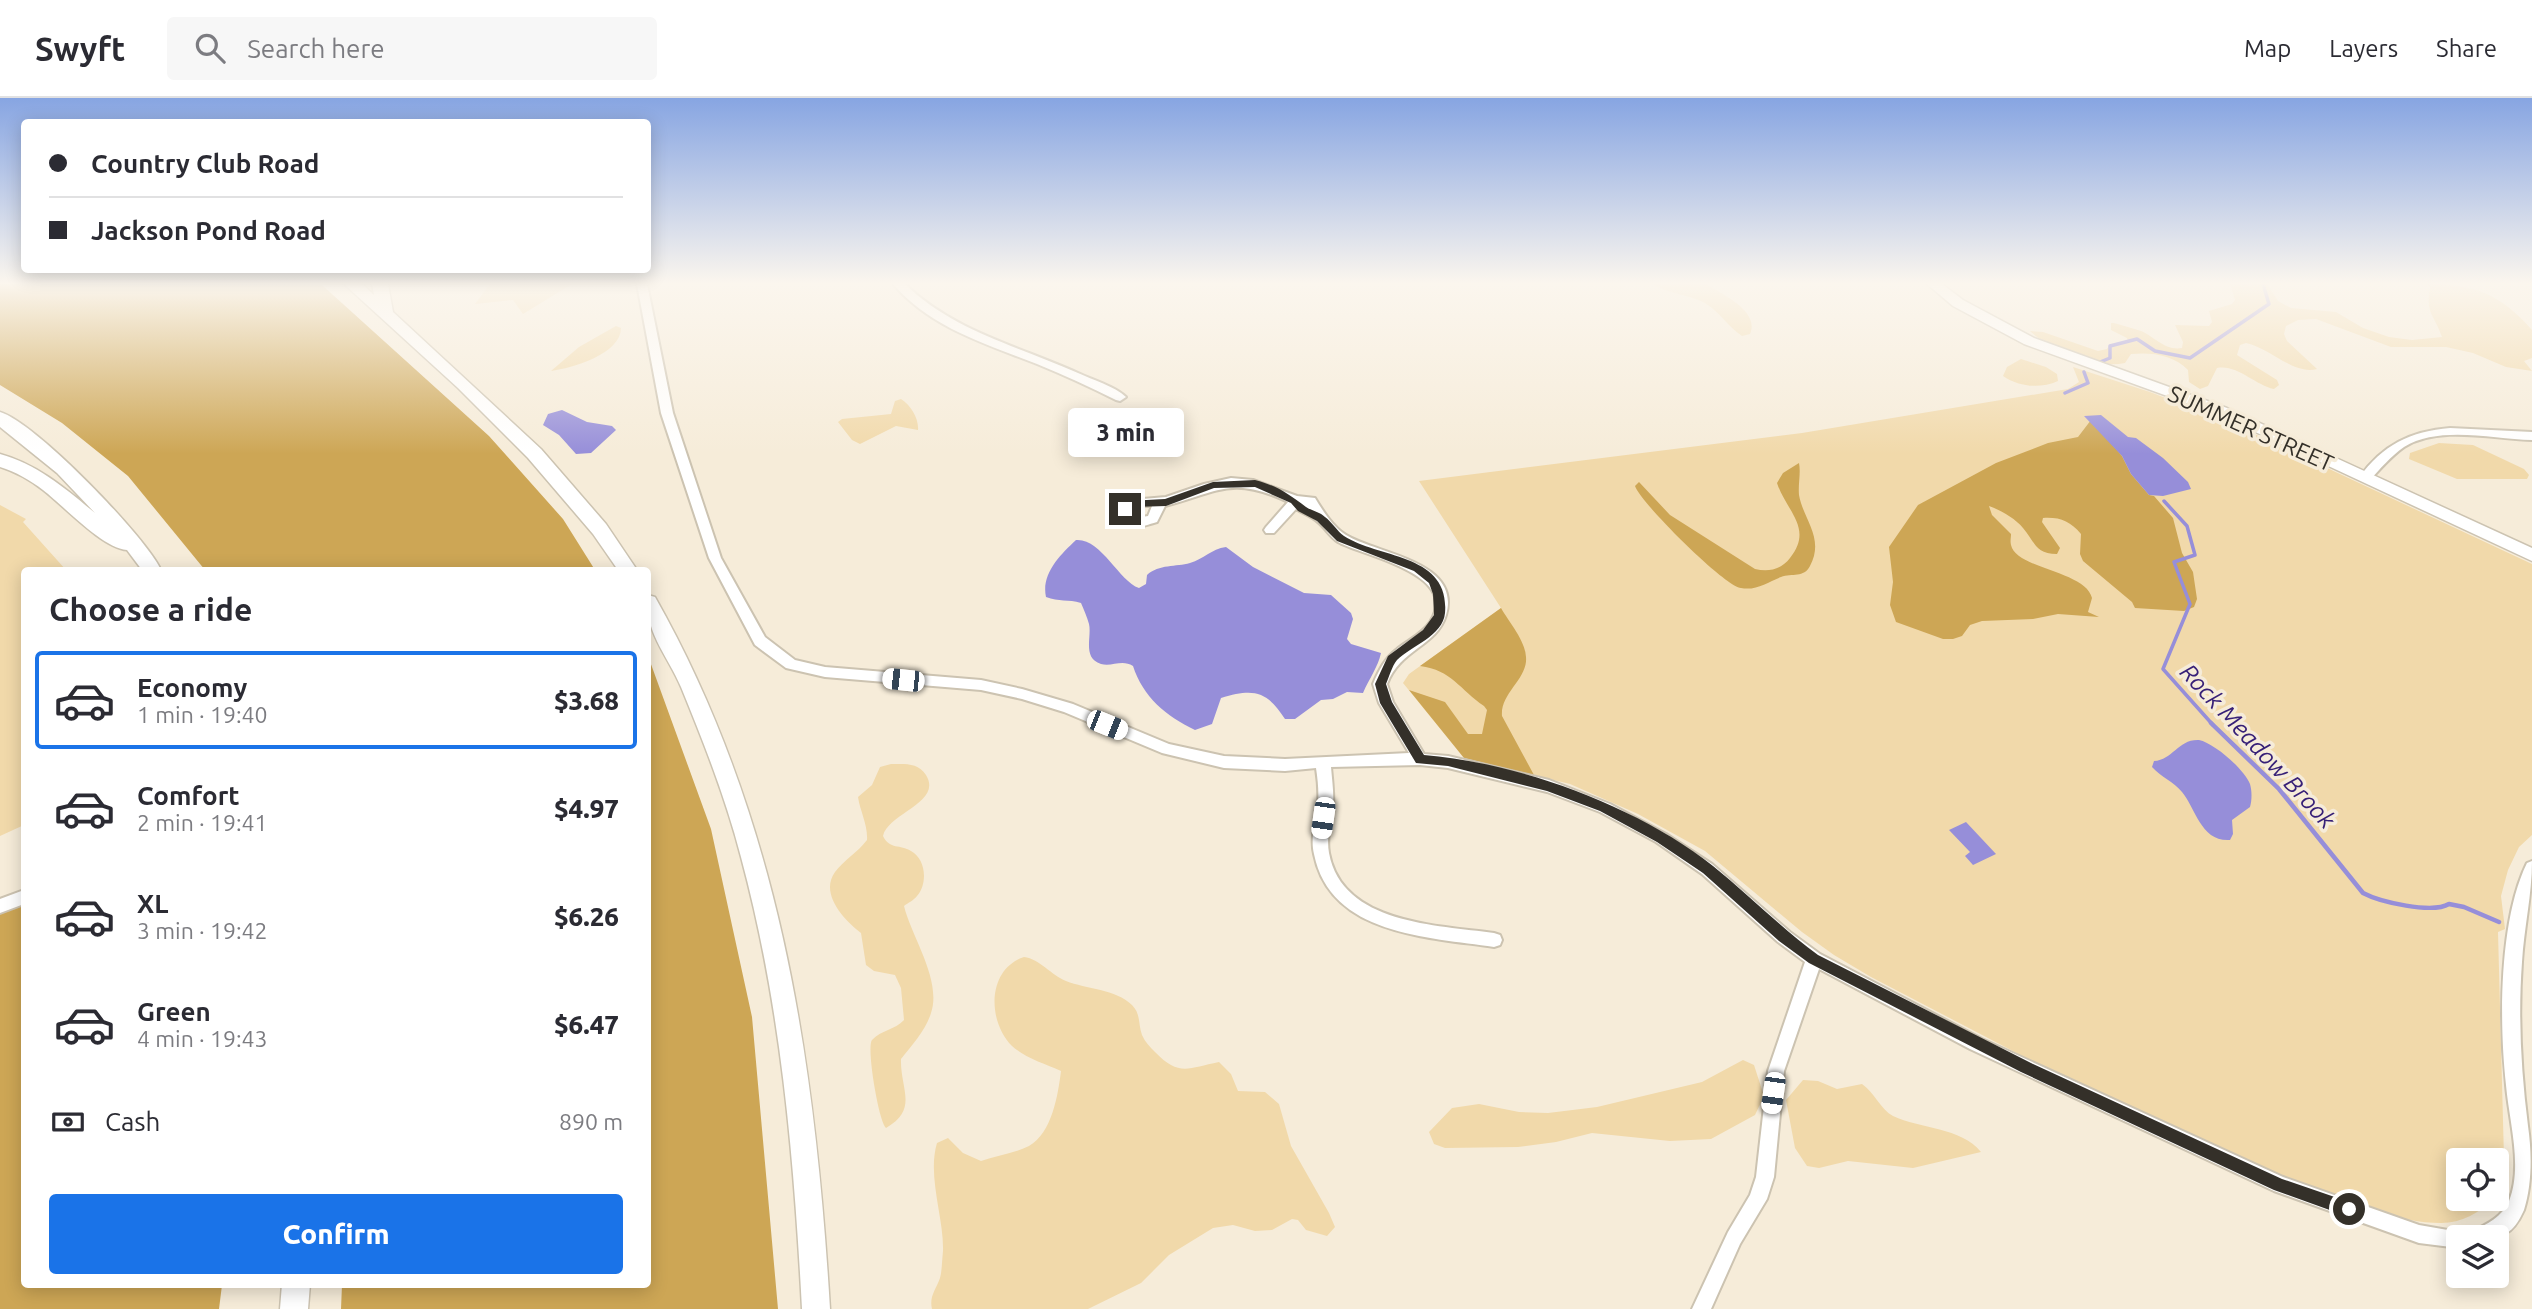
<!DOCTYPE html>
<meta charset="utf-8">
<style>
body{margin:0;font-family:Ubuntu,sans-serif;background:#f7f7f7;color:#2b2b33;height:100vh;display:flex;flex-direction:column;font-size:26px;white-space:nowrap}
*{box-sizing:border-box;margin:0}
p{font-size:23px;color:#7c7c81}
.icon{flex:none;width:38px;height:38px;fill:none;stroke:currentColor;stroke-width:2;stroke-linecap:round;stroke-linejoin:round}
.map{position:relative;flex:1;overflow:hidden}
.drawer{position:absolute;left:21px;top:469px;width:630px;height:721px;display:flex;flex-direction:column;background:#fff;border-radius:7px;box-shadow:0 4px 18px #0003}
.drawer>*{flex:none}
.top-card{position:absolute;left:21px;top:21px;width:630px;height:154px;border-radius:7px;box-shadow:0 4px 18px #0003;display:grid;align-content:center;height:154px;padding:0 28px;background:#fff}
.fabs{position:absolute;left:2446px;top:1050px;display:grid;gap:14px}
.fabs a{display:grid;place-items:center;width:63px;height:63px;border-radius:7px;background:#fff;box-shadow:0 4px 18px #0003;font-size:35px}
.end{position:absolute;width:32px;height:32px;margin:-16px;border:9px solid #343029;background:#fff;box-shadow:0 0 0 4px #fff}
.from{border-radius:50%}
.bubble{position:absolute;height:49px;border-radius:7px;background:#fff;box-shadow:0 4px 18px #0003;font-size:23px;font-weight:800;line-height:49px;text-align:center}
.car{position:absolute;width:21px;height:42px;margin:-21px -10px;border-radius:9px;box-shadow:0 0 5px 2px #0007;background:linear-gradient(#fff 24%,#345 0 40%,#fff 0 76%,#345 0 86%,#fff 0)}
.top-card b{display:flex;align-items:center;gap:24px;height:66px;font-size:26px}
.top-card b+b{border-top:2px solid #e1e1e2}
.top-card i{width:18px;height:18px;background:#2b2b33}
ul{padding:0;list-style:none}
li{display:flex;align-items:center;gap:21px;height:98px;margin:0 14px 10px;padding:0 14px;border:4px solid transparent;border-radius:7px}
li div{flex:1}
li b{display:block;font-size:26px}
li em{font-style:normal;font-weight:800}
li.on{border-color:#1a73e8}
li>.icon{width:63px;height:63px;stroke-width:1.5}
h2{padding:0 28px;font-size:32px;line-height:84px}
.pay{display:flex;align-items:center;gap:18px;height:77px;padding:0 28px;font-size:26px}
.pay p{margin-inline-start:auto}
.action{display:flex;gap:14px;margin-top:auto;padding:14px 28px}
.action a{flex:1;height:80px;border-radius:7px;background:#1a73e8;color:#fff;font-size:28px;font-weight:800;line-height:80px;text-align:center}
header{display:flex;align-items:center;gap:42px;box-sizing:border-box;height:98px;padding:0 35px;background:#fff;border-bottom:2px solid #e1e1e2}
header strong{font-size:33px}
nav{display:flex;gap:38px;margin-inline-start:auto;font-size:24px}
.search{width:490px;height:63px;background:#f7f7f7;display:flex;align-items:center;gap:18px;box-sizing:border-box;padding:0 24px;border-radius:7px;color:#7c7c81;font-size:26px}
.map>svg:first-child{display:block}
.green{fill:#f1d9aa}
.forest{fill:#cda655}
.water{fill:#968ed9}
.lines{fill:none;stroke-linecap:round;stroke-linejoin:round}
.stream-far1{stroke:#968ed9;stroke-width:3.5}
.stream{stroke:#968ed9;stroke-width:4.5}
.minor-casing{stroke:#ccc3b1;stroke-width:4}
.major-casing{stroke:#ccc3b1;stroke-width:3}
.highway-casing{stroke:#ccc3b1;stroke-width:3}
.minor{fill:#fff;fill-rule:evenodd}
.major{fill:#fff;fill-rule:evenodd}
.highway{fill:#fff;fill-rule:evenodd}
.route{fill:#343029}
.labels{text-anchor:middle;dominant-baseline:central;stroke-width:7;stroke-linejoin:round;paint-order:stroke}
.street-label{font-size:23px;fill:#343029;stroke:#f6ecd9}
.water-label{font-size:24px;font-style:italic;fill:#372077;stroke:#f6ecd9}
</style>
<header>
<strong>Swyft</strong>
<div class="search"><svg class="icon" aria-label="search" viewBox="0 0 24 24"><circle cx="10" cy="10" r="6"/><path d="M15 15l6 6"/></svg>Search here</div>
<nav><a>Map</a><a>Layers</a><a>Share</a></nav>
</header>
<div class="map">
<svg width="2532" height="1211" viewBox="0 0 2532 1211">
<rect width="100%" height="100%" fill="#f6ecd9"/>
<path class="green" d="M490,186H572L523,216L513,202L475,206Z
M1706,186C1723,197 1760,213 1750,236L1742,238C1728,229 1720,214 1705,205C1688,196 1669,196 1652,186Z
M2230,186H2267L2278,203L2291,210L2336,214L2363,230L2389,239L2412,242L2442,239C2435,218 2425,215 2430,190L2427,186C2474,186 2501,196 2532,232V260L2524,263L2532,273L2506,269L2473,255L2446,249H2391L2316,221L2298,222L2286,228L2284,236L2287,243L2317,271C2293,277 2272,251 2246,245L2240,247L2237,257L2277,282L2279,287L2274,291C2255,287 2237,266 2217,270L2208,288L2200,291L2189,284L2188,272C2174,257 2152,254 2131,256L2125,265C2094,271 2052,254 2030,233L2043,234L2098,253L2107,251L2110,246L2128,244L2127,240L2111,232V225H2114C2123,228 2133,230 2141,233C2155,239 2165,253 2182,250L2183,244L2175,227L2209,228L2212,224L2209,213L2232,206L2235,202Z
M616,228L621,230C621,256 572,270 551,273L579,249Z
M2021,261L2046,269L2057,276L2058,283C2040,291 2019,289 2003,278L2007,269Z
M2073,269L2150,294L2233,326L2532,466V737L2519,749L2508,772L2501,798L2505,831L2498,834L2504,1060L2497,1093V1062H2459V1101H2493C2479,1115 2462,1125 2441,1125C2399,1125 2357,1106 2318,1092C2163,1036 2018,955 1871,879L1834,857L1802,834L1705,753L1638,716L1570,686L1464,660L1403,585L1409,576L1501,510L1419,383L1802,335L2068,291L2079,284Z
M901,301C911,307 919,321 918,332L896,328L860,346L852,342L838,324L842,321L891,316L895,303Z
M2439,345L2473,347L2524,371L2529,377L2527,381H2457L2409,361L2410,355Z
M0,407L26,421L23,424L66,472H24V727L0,738Z
M891,666C904,666 918,664 926,677C943,705 888,715 883,738C890,752 900,746 911,753C926,761 928,785 917,798C914,802 908,805 904,808C912,840 942,882 931,915C926,932 912,947 901,961C900,991 919,1011 886,1030C879,1025 866,949 872,942C881,932 895,932 904,922L901,890L895,877L874,873L866,867L861,835C845,823 819,796 835,774C844,762 858,754 867,742C868,727 860,713 858,699L872,687L880,669Z
M1024,859C1040,861 1051,877 1066,883C1086,891 1116,891 1132,907C1141,916 1138,926 1142,937C1145,944 1150,949 1155,954C1179,979 1188,970 1219,964L1231,976L1238,993L1265,994L1279,1006L1291,1048L1329,1115L1335,1129L1327,1138L1306,1132L1298,1122L1292,1121L1272,1132L1255,1133L1233,1127L1213,1130L1169,1157L1141,1185L1088,1211H932C929,1198 936,1192 940,1180C942,1173 942,1162 943,1153C944,1120 927,1078 937,1045L948,1040L963,1055L981,1063C996,1058 1015,1055 1029,1048C1052,1035 1058,997 1061,973C1045,966 1025,960 1012,948C987,923 987,871 1024,859Z
M1743,962L1754,967L1764,998L1755,1017L1711,1041L1670,1043L1592,1035L1556,1044L1518,1049L1445,1050L1434,1046L1429,1034L1452,1010L1479,1006L1519,1014L1548,1015L1597,1009L1702,984Z
M1803,982L1818,983L1837,991L1862,986C1874,994 1881,1012 1893,1018C1920,1031 1961,1029 1981,1054L1913,1070L1848,1063L1819,1070L1807,1068L1795,1050L1786,1002Z"/>
<path class="forest" d="M322,187L489,338L563,421L595,472H205L128,378L62,325L0,287V186Z
M2091,322L2122,358L2131,376L2149,397L2154,398L2173,420L2182,455L2193,474L2197,501L2194,509L2184,513L2135,510L2132,504L2083,463L2080,456L2081,436C2070,423 2060,419 2043,420L2042,424L2060,450L2057,456C2035,456 2035,444 2023,430C2015,420 2000,412 1989,408L1992,417L2011,436C2011,440 2010,443 2011,447C2016,471 2086,473 2092,500L2088,514L2099,519L2058,516L2033,521L1982,523L1970,527L1962,538L1953,541H1943L1896,524L1890,507L1893,484L1889,449L1918,407L1996,365L2048,345L2078,339Z
M1799,365C1801,375 1798,386 1799,397C1803,421 1825,440 1810,468C1804,480 1792,475 1781,479C1768,484 1756,493 1741,490C1724,488 1640,404 1635,388L1639,384L1670,417L1755,471C1768,474 1781,472 1790,460C1814,430 1786,413 1777,385L1783,375Z
M1501,510C1509,524 1525,542 1526,559C1528,581 1500,595 1502,618L1534,677L1464,660L1409,592L1445,604L1468,636H1482L1487,612L1484,608C1460,592 1452,572 1420,568Z
M648,558L711,731L752,919L778,1211H341L342,1187L648,1186Z
M24,803V1186L222,1187L219,1211H0V813Z"/>
<path class="water" d="M562,312L587,324L612,328L616,332L591,355L576,356L559,337L543,327L548,316Z
M2101,317L2128,339L2136,340L2163,360L2188,384L2191,391L2163,398L2149,397L2131,376L2122,358L2084,318Z
M1076,442C1101,440 1119,483 1139,490L1146,486L1147,477C1159,466 1176,469 1190,465C1204,461 1211,451 1226,449L1253,469L1304,495L1331,497L1351,515L1353,521L1347,541L1351,546L1381,555C1378,569 1369,581 1363,595L1347,594L1333,601L1321,602L1295,621H1285C1267,593 1254,590 1221,600L1212,626L1195,632C1166,618 1143,599 1133,568C1122,561 1112,569 1101,566C1082,560 1092,539 1089,526C1087,519 1084,512 1081,505C1068,501 1059,504 1046,499C1041,476 1060,457 1076,442Z
M2199,642C2214,645 2244,671 2250,686C2252,693 2252,702 2250,709L2232,722L2233,736L2230,742C2201,744 2196,711 2182,694C2174,684 2161,679 2152,669L2154,663C2173,662 2178,641 2199,642Z
M1966,724L1996,756L1973,767L1965,758L1970,754L1949,732Z"/>
<g class="lines">
<path class="stream-far1" d="M2100,264L2110,260V248L2137,241L2155,253L2190,260L2269,206L2263,186
M2065,295L2088,285L2084,274
M2164,403L2187,428L2195,457L2174,464L2190,506L2163,571L2213,627"/>
<path class="stream" d="M2211,625L2279,691L2363,795C2380,804 2432,816 2449,806L2464,809L2499,824"/>
<defs>
<path id="minor" d="M637,186H647L673,315L721,460L765,539L795,562L825,569L981,582L1022,591L1073,606L1169,646L1224,658L1285,661L1409,655L1379,605L1373,586C1379,572 1385,560 1397,551C1408,542 1422,536 1430,524C1462,476 1363,458 1338,444C1330,439 1326,431 1319,425C1313,419 1304,416 1296,411L1274,435H1266L1264,432L1266,429L1288,404C1232,377 1218,394 1165,408L1157,424C1137,430 1130,434 1118,414L1123,407L1131,402L1166,399L1204,386L1231,380L1253,382L1297,398L1315,400C1323,413 1333,429 1346,437C1377,456 1462,463 1446,517C1437,548 1400,551 1387,586L1393,604L1424,656L1448,658L1549,682L1610,706L1666,736L1712,766L1790,834L1820,856L1982,941L2283,1079L2419,1127L2465,1135L2467,1139H2459V1150L2419,1145L2274,1093L1970,951L1819,871L1784,973L1774,1079L1767,1101L1740,1146L1711,1211H1692L1728,1134L1750,1097L1756,1079L1768,973L1805,864L1778,844L1702,776L1656,744L1600,714L1547,694L1448,670L1420,667L1331,669C1332,682 1334,694 1333,707C1331,722 1326,739 1329,755C1342,826 1437,827 1494,835L1500,837L1502,842L1500,847L1494,849C1428,839 1330,837 1314,756C1310,740 1316,723 1318,708C1319,695 1318,683 1316,670L1285,673L1224,670L1162,655L1064,614L1022,601L981,592L825,579L786,570L755,547L709,460L661,315ZM1140,408H1152L1148,418L1136,420L1131,414Z
M893,186H905C953,233 1018,248 1078,275C1093,282 1114,288 1126,299L1120,303L1116,302C1090,289 1064,277 1037,266C986,246 931,230 893,186Z
M2450,330L2532,334V342C2493,341 2439,327 2404,349C2391,358 2380,371 2369,383L2365,384L2359,380C2382,347 2411,333 2450,330Z
M2532,763C2532,797 2524,830 2522,864C2518,919 2521,973 2528,1028C2532,1056 2532,1086 2524,1112C2510,1143 2498,1139 2470,1139L2473,1133C2487,1126 2502,1119 2509,1103C2523,1068 2509,1023 2506,987C2499,924 2499,822 2527,765Z
M24,792V806L0,815V801Z"/>
<path id="major" d="M1927,186H1942L1963,202L2034,240L2227,310L2532,450V463L2217,316L2024,246L1953,208Z"/>
<path id="highway" d="M344,186H362L374,197L372,186H388L393,214L541,351L606,426L637,472H618L593,436L528,360L458,290Z
M0,314C35,324 146,439 161,472H142L127,452C102,450 64,408 43,392C30,382 16,374 0,369V356C37,366 66,391 95,415L57,375L0,329Z
M648,497L655,499C780,720 815,961 830,1211H802C794,1059 781,907 741,759C726,701 704,645 681,589C667,556 644,534 648,497Z
M282,1186H310L308,1211H280Z"/>
</defs>
<use href="#minor" class="minor-casing"/>
<use href="#major" class="major-casing"/>
<use href="#highway" class="highway-casing"/>
<use href="#minor" class="minor"/>
<use href="#major" class="major"/>
<use href="#highway" class="highway"/>
</g>
<linearGradient id="sky" x2="0" y2="1"><stop stop-color="#87a5e2"/><stop offset="0.52" stop-color="#fbf6ee"/><stop offset="1" stop-color="#fbf6ee" stop-opacity="0"/></linearGradient>
<rect width="2532" height="356" fill="url(#sky)"/>
<path class="route" d="M1255,382C1278,388 1288,396 1306,409C1312,413 1320,414 1325,419C1332,424 1337,433 1344,438C1379,461 1450,455 1445,515C1443,538 1411,548 1397,562C1392,568 1389,579 1386,586L1392,604L1424,657C1520,665 1637,708 1713,768C1749,797 1781,830 1818,857L2031,965L2282,1081L2355,1106L2357,1111L2355,1117L2349,1119L2274,1092L2021,974L1809,865L1779,843L1703,775L1657,744L1600,713L1547,693L1448,668L1416,665L1380,605L1375,586L1388,558L1423,532L1434,517L1433,496L1429,485L1414,473L1337,443L1317,423L1298,413L1291,405L1255,389L1214,390L1166,408L1134,409L1125,415L1119,411L1128,403L1165,401L1213,384Z"/>
<g class="labels">
<g class="street-label">
<text transform="translate(2251 330) rotate(24)">SUMMER STREET</text>
</g>
<g class="water-label">
<text transform="translate(2258 648) rotate(47)">Rock Meadow Brook</text>
</g>
</g>
</svg>
<div class="fabs">
<a><svg class="icon" aria-label="locate" viewBox="0 0 24 24"><circle cx="12" cy="12" r="6"/><path d="M12 2v4M12 18v4M2 12h4M18 12h4"/></svg></a>
<a><svg class="icon" aria-label="layers" viewBox="0 0 24 24"><path d="M12 4l9 5-9 5-9-5zM3 14l9 5 9-5"/></svg></a>
</div>
<i class="end from" style="left:2349px;top:1111px"></i>
<i class="end" style="left:1125px;top:411px"></i>
<div class="bubble" style="left:1068px;top:310px;width:116px">3 min</div>
<i class="car" style="left:903px;top:582px;rotate:276deg"></i>
<i class="car" style="left:1107px;top:627px;rotate:112deg"></i>
<i class="car" style="left:1323px;top:720px;rotate:188deg"></i>
<i class="car" style="left:1773px;top:995px;rotate:188deg"></i>
<div class="top-card">
<b><i class="from"></i>Country Club Road</b>
<b><i></i>Jackson Pond Road</b>
</div>
<section class="drawer">
<h2>Choose a ride</h2>
<ul>
<li class="on"><svg class="icon" aria-label="car" viewBox="0 0 24 24"><path d="M5 17H2v-5l4-1 3-4h7l3 4 3 1v5h-3M9 17h6M6 11h13"/><circle cx="7" cy="17" r="2"/><circle cx="17" cy="17" r="2"/></svg><div><b>Economy</b><p>1 min · 19:40</p></div><em>$3.68</em></li>
<li><svg class="icon" aria-label="car" viewBox="0 0 24 24"><path d="M5 17H2v-5l4-1 3-4h7l3 4 3 1v5h-3M9 17h6M6 11h13"/><circle cx="7" cy="17" r="2"/><circle cx="17" cy="17" r="2"/></svg><div><b>Comfort</b><p>2 min · 19:41</p></div><em>$4.97</em></li>
<li><svg class="icon" aria-label="car" viewBox="0 0 24 24"><path d="M5 17H2v-5l4-1 3-4h7l3 4 3 1v5h-3M9 17h6M6 11h13"/><circle cx="7" cy="17" r="2"/><circle cx="17" cy="17" r="2"/></svg><div><b>XL</b><p>3 min · 19:42</p></div><em>$6.26</em></li>
<li><svg class="icon" aria-label="car" viewBox="0 0 24 24"><path d="M5 17H2v-5l4-1 3-4h7l3 4 3 1v5h-3M9 17h6M6 11h13"/><circle cx="7" cy="17" r="2"/><circle cx="17" cy="17" r="2"/></svg><div><b>Green</b><p>4 min · 19:43</p></div><em>$6.47</em></li>
</ul>
<div class="pay"><svg class="icon" aria-label="cash" viewBox="0 0 24 24"><path d="M3 7h18v10H3z"/><circle cx="12" cy="12" r="2"/></svg>Cash<p>890 m</p></div>
<div class="action"><a>Confirm</a></div>
</section>
</div>
